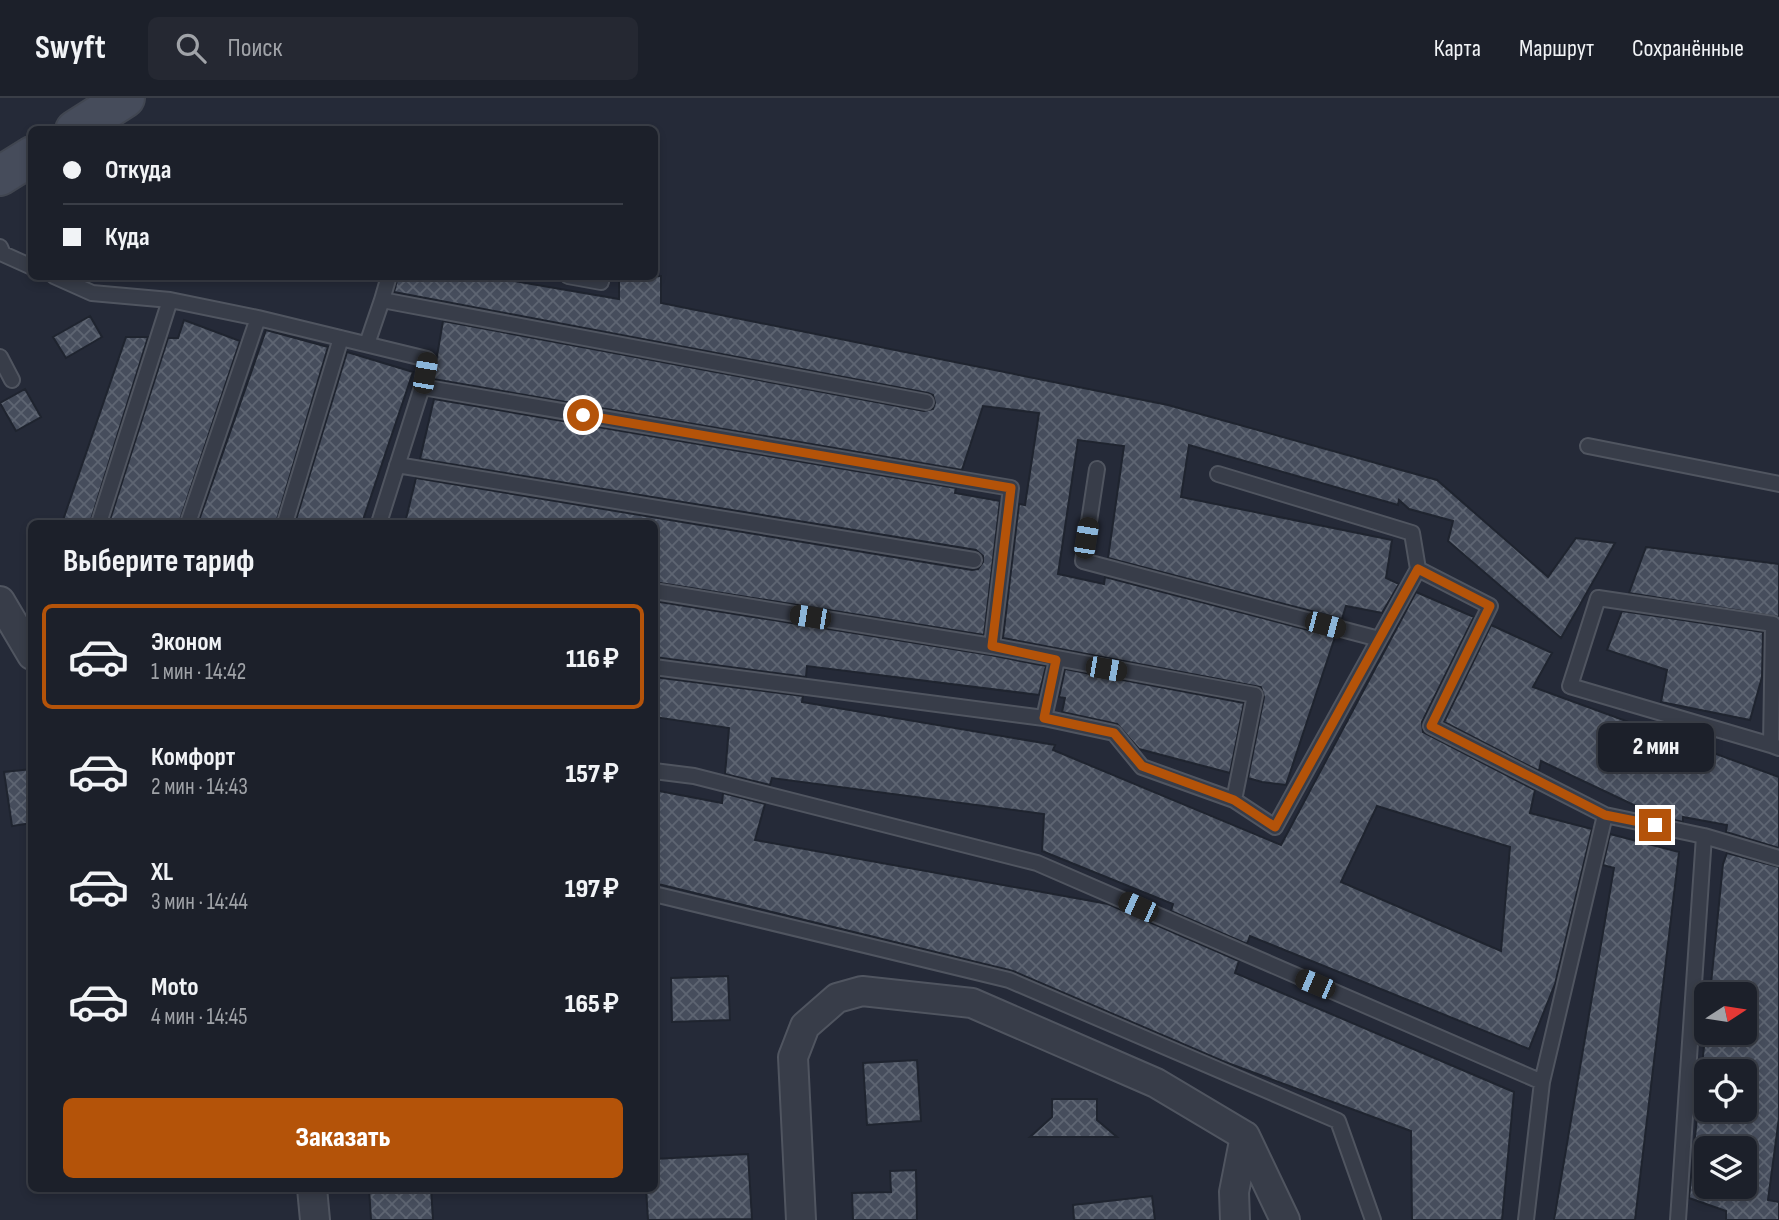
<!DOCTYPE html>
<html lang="ru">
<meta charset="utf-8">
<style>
body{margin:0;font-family:"Sofia Sans Condensed",sans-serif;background:#252832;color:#f1f3f6;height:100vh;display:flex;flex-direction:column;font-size:26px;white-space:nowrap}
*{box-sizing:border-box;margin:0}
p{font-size:23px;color:#a0a3a8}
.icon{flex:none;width:38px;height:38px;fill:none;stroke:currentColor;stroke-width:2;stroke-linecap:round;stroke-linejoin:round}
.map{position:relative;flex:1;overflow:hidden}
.sheet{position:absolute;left:28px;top:422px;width:630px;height:672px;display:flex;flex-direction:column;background:#1c202a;border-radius:10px;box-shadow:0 4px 10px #0003,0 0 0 2px #3a3e47}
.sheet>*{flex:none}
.hud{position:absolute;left:28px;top:28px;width:630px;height:154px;border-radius:10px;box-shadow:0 4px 10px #0003,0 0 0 2px #3a3e47;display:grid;align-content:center;height:154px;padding:0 35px;background:#1c202a}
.needle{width:46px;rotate:78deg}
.fabs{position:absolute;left:1694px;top:884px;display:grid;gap:14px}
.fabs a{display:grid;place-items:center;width:63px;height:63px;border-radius:10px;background:#1c202a;box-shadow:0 4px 10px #0003,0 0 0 2px #3a3e47;font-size:35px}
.end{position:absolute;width:32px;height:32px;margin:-16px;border:9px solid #b45309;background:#fff;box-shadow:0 0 0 4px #fff}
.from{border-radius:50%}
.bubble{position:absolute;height:49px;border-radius:10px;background:#1c202a;box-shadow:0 4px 10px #0003,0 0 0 2px #3a3e47;font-size:23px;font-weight:800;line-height:49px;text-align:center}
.car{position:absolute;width:21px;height:42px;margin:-21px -10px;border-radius:9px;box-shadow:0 0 5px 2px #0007;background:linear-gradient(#222 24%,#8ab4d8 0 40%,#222 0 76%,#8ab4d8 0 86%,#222 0)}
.hud b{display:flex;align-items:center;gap:24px;height:66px;font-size:26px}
.hud b+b{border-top:2px solid #3a3e47}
.hud i{width:18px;height:18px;background:#f1f3f6}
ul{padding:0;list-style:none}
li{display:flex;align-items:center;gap:21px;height:105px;margin:0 14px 10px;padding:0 21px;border:4px solid transparent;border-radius:10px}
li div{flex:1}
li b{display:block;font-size:26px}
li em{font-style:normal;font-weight:800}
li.selected{border-color:#b45309}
li>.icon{width:63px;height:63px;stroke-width:1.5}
h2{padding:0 35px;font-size:32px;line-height:84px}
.cta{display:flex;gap:14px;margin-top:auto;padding:14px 35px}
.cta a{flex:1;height:80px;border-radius:10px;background:#b45309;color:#fff;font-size:28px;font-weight:800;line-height:80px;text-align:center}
header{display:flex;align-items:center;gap:42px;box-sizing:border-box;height:98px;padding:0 35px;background:#1c202a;border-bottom:2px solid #3a3e47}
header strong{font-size:33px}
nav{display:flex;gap:38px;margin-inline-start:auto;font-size:24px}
.search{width:490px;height:63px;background:#252832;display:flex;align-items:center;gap:18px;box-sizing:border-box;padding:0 24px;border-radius:10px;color:#a0a3a8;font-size:26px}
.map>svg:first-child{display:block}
.building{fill:url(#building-cross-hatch);stroke:#1f242f;stroke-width:2;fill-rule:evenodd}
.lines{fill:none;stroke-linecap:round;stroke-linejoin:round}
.lane-casing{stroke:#505560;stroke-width:18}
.street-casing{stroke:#505560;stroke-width:32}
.secondary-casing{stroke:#414651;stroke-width:42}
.lane{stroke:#383d49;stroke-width:14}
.street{stroke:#383d49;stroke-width:28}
.secondary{stroke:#464c5b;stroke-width:38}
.route{stroke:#b45309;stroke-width:9}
</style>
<header>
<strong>Swyft</strong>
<div class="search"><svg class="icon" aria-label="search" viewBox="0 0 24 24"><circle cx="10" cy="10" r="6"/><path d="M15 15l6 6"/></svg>Поиск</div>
<nav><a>Карта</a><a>Маршрут</a><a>Сохранённые</a></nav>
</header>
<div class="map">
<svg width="1779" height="1122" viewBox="0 0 1779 1122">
<defs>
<pattern id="building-cross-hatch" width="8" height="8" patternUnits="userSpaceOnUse" patternTransform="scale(1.75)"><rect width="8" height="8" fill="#464d5c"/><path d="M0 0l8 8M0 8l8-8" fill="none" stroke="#5e6572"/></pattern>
</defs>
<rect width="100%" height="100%" fill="#252a38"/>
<path class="building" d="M398,178H484L619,201V178H661V205L1168,307L1437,382L1548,479L1576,440L1615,445L1561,540L1448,443L1453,423L1409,411L1399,402L1398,407L1189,347L1181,399L1392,442L1386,480L1399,486L1382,515L1346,508L1342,521L1108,460L1124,348L1078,342L1058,476L1104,486L1105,479L1335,539L1286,687L1262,684L1248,680L1264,599L1261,589L1003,540L1019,406L1025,407L1039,315L983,308L962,372L433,281L443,223L924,313L933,311L935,305L933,297L928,295L394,194Z
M90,218L102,239L66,260L53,239Z
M184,222L240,243L179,425H109L168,240H178Z
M266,232L328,249L276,425H198Z
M126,239H148L90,425H62Z
M347,254L413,274L362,425H295Z
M25,291L41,319L16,333L0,305Z
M434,301L956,390L955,395L1000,403L984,537L654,484V425H405L416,380L972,472L978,471L983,464V458L976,452L420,361Z
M1646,449L1779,466V519L1629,495Z
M1416,494L1474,519L1422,624L1423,634L1535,692L1530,715L1592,731L1555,886L1529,951L1250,838L1247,846L1171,813L1173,806L1042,753L1044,716L772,680L770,687L725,676L729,630L654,619V579L803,598L802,604L1055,647L1053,652L1281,747ZM1377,708L1510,749L1501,853L1341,784Z
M654,503L990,557L1046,568L1039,597L807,568L806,579L654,559Z
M1622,513L1763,534L1762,579L1750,622L1661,604L1667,572L1607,552Z
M1491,527L1552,555L1533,589L1779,679V750L1726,734L1727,727L1683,719V724L1657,718L1541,663L1539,673L1444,624Z
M1065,571L1244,605L1230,675L1139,651L1117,626L1062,614L1065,600L1059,599Z
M32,671V725L12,728L4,674Z
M654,692L722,705L723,695L765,706L755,742L1108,806L1239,863L1235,875L1514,994L1502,1122H1412L1411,1033L1225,964L1013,873L654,785Z
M1610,736L1679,754L1635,1122H1554L1614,770L1603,767Z
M1727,755L1779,769V1020L1768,1102L1779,1104V1122H1726V1113L1689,1100L1706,928V934H1745V896H1710L1723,766ZM1706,973H1745V1012H1706ZM1706,1050H1745V1088H1706Z
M728,878L730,922L672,924L671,880Z
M917,962L921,1023L867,1027L863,965Z
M1052,1001H1097V1022L1117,1039H1030L1052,1019Z
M748,1056L752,1121L648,1122L646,1090H654V1061Z
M916,1072L917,1122H853L852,1095L891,1094L890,1073Z
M369,1090H431L433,1122H371Z
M1152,1098L1155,1122H1074L1073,1107Z"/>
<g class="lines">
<defs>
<path id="lane" d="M0,149L3,156L32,169
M54,178L92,195L170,202L258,220L427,261L422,289L1011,390L992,548L1255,597L1234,702L1275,729L1418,471L1490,508L1431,628L1605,717L1704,738L1779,760
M568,178L601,184
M382,202L389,178
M367,246L382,202L926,304
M0,259L12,282
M1588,348L1779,386
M397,367L974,462
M1097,371L1083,463L1379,541
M1218,376L1412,435L1418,471
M99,425L170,202
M188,425L258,220
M285,425L341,240
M379,425L422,289
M654,493L992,548
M1057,562L1044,620L1114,635L1142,669L1234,702
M654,569L1044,620
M1771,647L1773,526L1598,500L1570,588L1771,647L1779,650
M654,673L694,678L1037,765L1542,984
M654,796L1009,882L1338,1023L1373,1122
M1526,1122L1542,984L1605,717
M1678,1122L1704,738"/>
<path id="street" d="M0,503L32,557
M312,1090L315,1122
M801,1122L793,959L805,928L837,900L862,893L972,905L1156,985L1245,1038L1285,1122
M1235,1122L1234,1094L1245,1038"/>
<path id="secondary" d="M75,32L125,0
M0,78L32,58"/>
</defs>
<use href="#lane" class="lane-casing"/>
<use href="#street" class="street-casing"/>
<use href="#secondary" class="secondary-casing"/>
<use href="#lane" class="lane"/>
<use href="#street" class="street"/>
<use href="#secondary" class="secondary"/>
</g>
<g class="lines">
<path class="route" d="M583,317L1011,390L992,548L1056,562L1044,620L1114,635L1142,668L1234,702L1275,729L1418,471L1490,508L1431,628L1605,717L1655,727"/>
</g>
</svg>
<div class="fabs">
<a><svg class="needle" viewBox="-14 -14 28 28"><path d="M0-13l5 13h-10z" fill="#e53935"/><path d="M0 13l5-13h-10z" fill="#a0a3a8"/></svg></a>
<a><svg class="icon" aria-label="locate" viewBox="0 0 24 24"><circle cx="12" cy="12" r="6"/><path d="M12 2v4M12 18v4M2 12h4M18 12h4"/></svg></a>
<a><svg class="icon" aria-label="layers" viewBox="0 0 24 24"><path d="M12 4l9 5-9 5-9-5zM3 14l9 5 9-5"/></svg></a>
</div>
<i class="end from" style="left:583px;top:317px"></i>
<i class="end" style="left:1655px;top:727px"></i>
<div class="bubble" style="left:1598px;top:625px;width:116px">2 мин</div>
<i class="car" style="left:425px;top:275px;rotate:10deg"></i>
<i class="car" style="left:1086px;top:440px;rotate:9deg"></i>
<i class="car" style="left:810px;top:519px;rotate:279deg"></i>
<i class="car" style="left:1325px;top:527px;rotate:105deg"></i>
<i class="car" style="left:1106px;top:571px;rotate:100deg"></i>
<i class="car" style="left:1138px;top:809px;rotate:294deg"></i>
<i class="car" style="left:1315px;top:886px;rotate:293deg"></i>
<div class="hud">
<b><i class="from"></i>Откуда</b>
<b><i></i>Куда</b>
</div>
<section class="sheet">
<h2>Выберите тариф</h2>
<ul>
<li class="selected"><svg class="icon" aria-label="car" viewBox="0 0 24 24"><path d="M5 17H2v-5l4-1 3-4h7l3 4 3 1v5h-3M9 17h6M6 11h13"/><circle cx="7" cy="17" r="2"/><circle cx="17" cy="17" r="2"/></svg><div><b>Эконом</b><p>1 мин · 14:42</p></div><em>116 ₽</em></li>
<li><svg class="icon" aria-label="car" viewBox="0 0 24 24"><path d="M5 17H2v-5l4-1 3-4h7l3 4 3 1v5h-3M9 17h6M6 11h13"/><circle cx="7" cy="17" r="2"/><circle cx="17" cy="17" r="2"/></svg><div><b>Комфорт</b><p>2 мин · 14:43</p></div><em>157 ₽</em></li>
<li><svg class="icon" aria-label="car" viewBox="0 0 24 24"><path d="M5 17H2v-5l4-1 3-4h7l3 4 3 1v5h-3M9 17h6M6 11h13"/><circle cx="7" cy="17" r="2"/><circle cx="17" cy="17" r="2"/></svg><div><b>XL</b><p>3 мин · 14:44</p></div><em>197 ₽</em></li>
<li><svg class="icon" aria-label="car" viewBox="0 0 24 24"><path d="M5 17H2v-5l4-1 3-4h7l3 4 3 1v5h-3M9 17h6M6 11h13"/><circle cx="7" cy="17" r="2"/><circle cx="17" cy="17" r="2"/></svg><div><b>Moto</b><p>4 мин · 14:45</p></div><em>165 ₽</em></li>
</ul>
<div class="cta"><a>Заказать</a></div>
</section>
</div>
